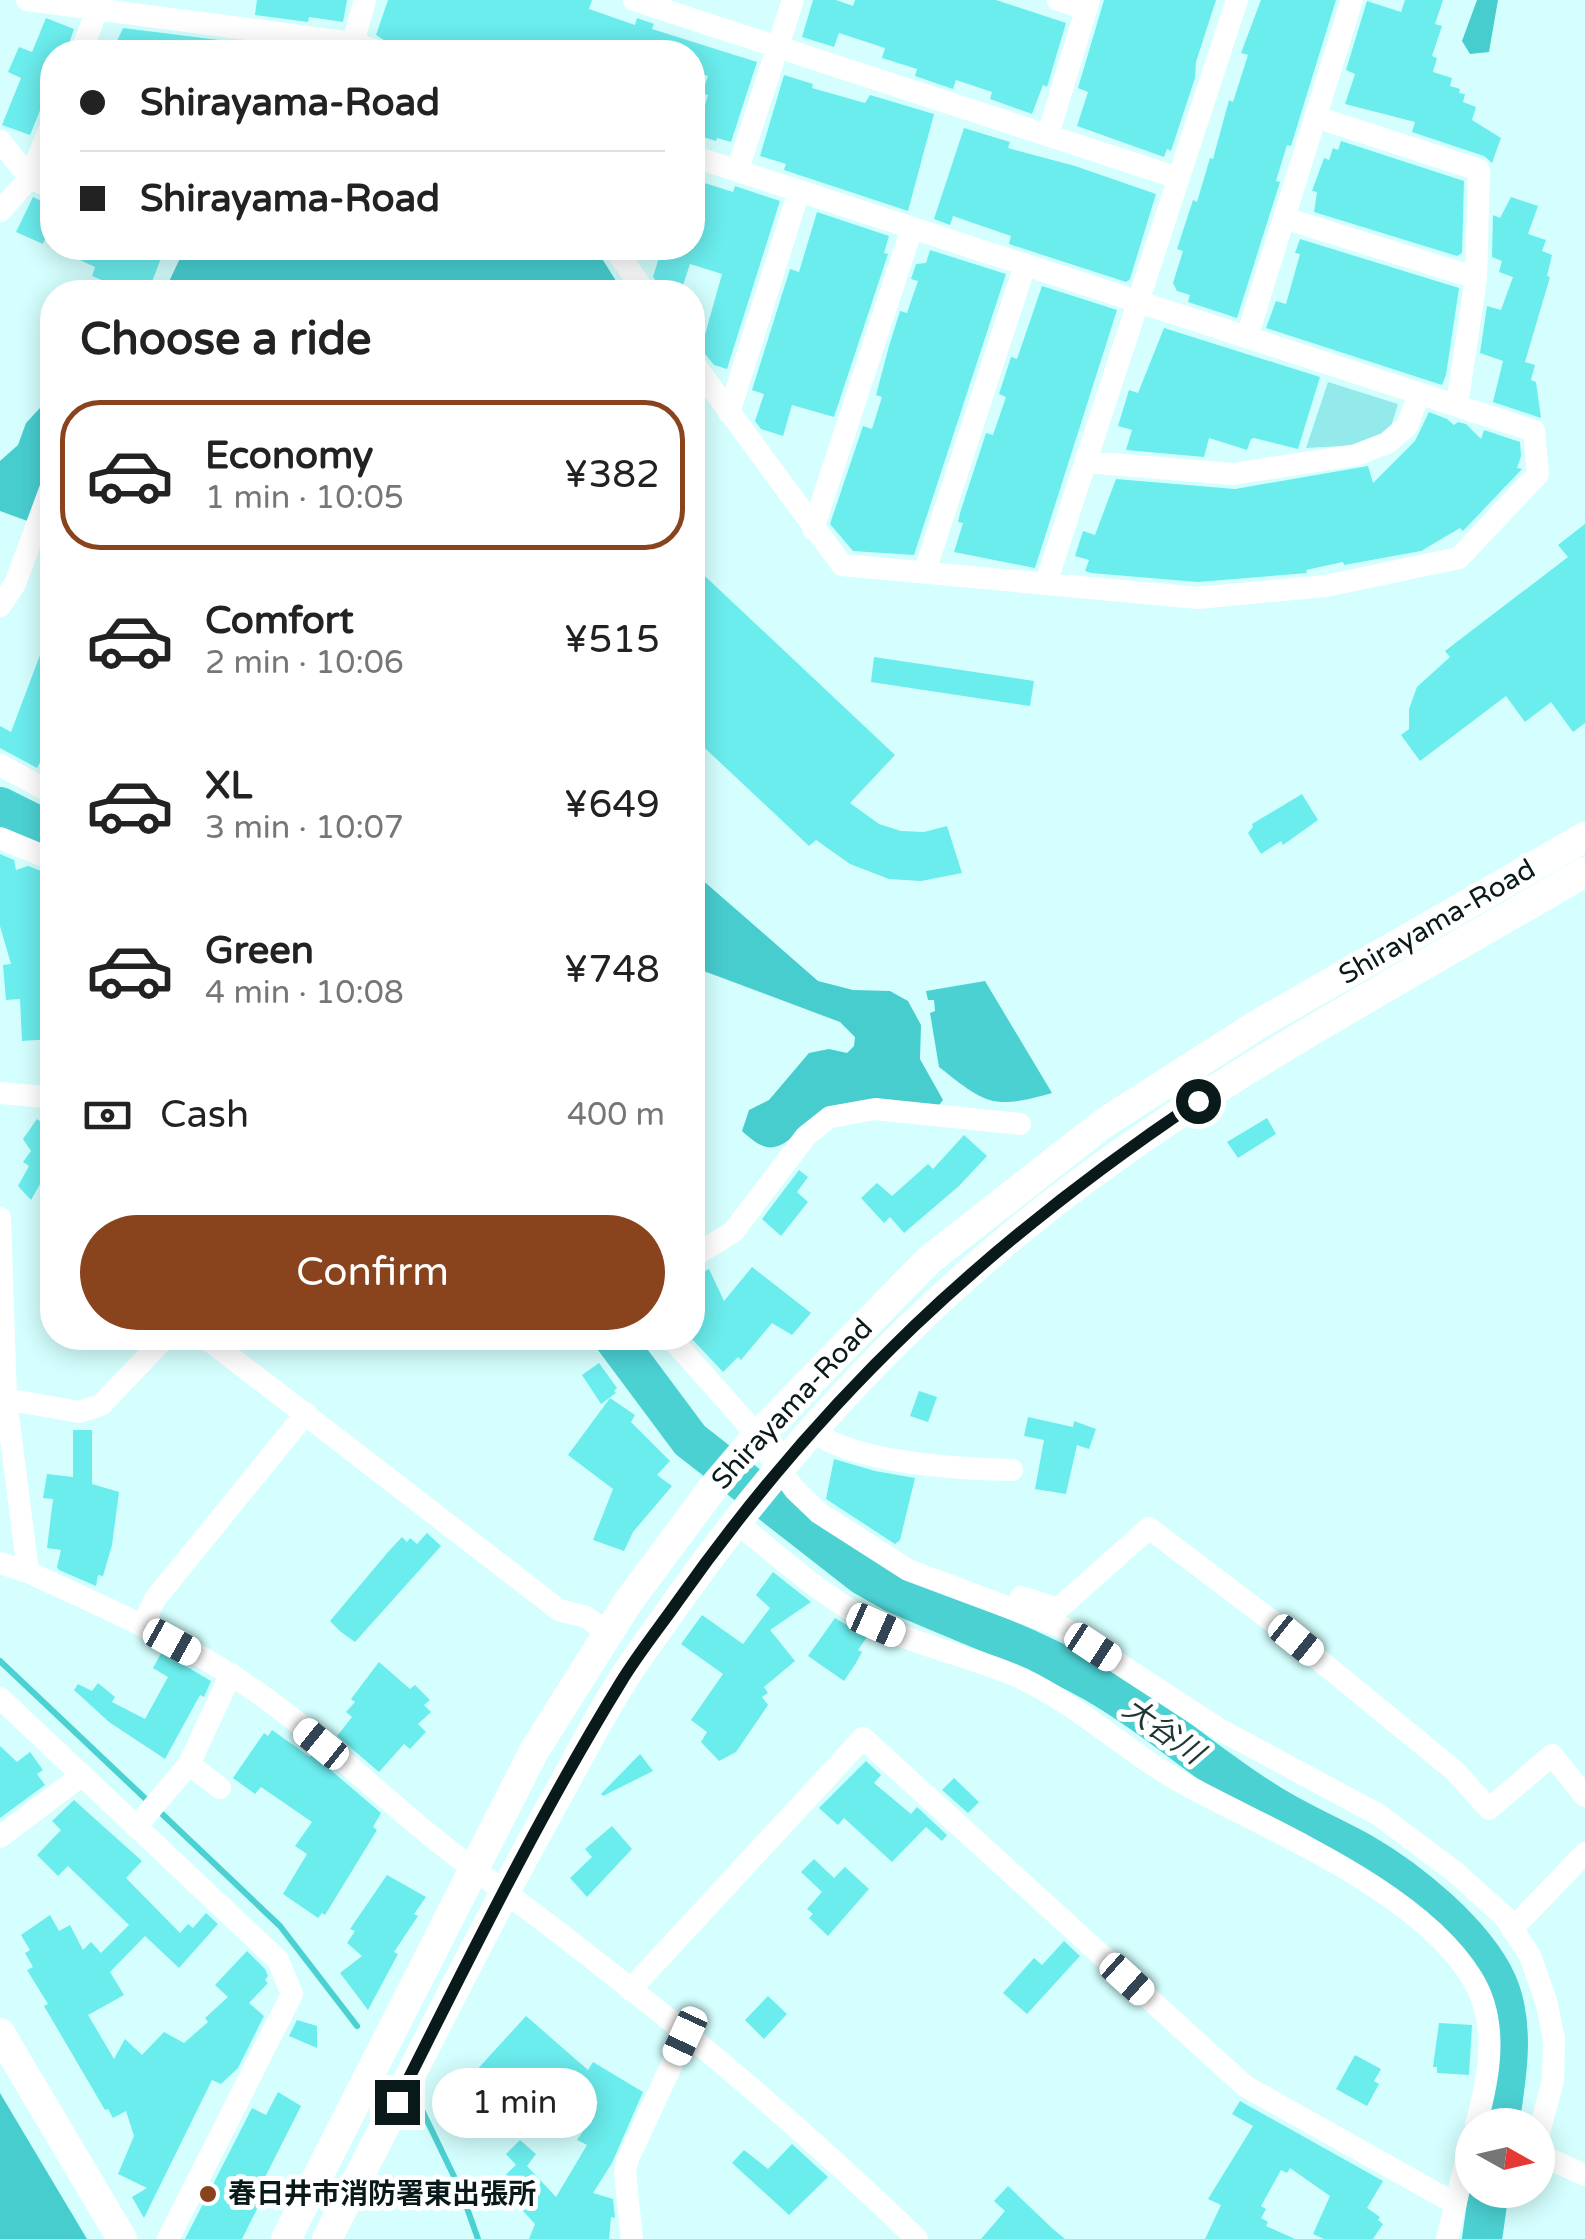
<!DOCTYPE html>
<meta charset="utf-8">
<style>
body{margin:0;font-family:"Varela Round","Noto Sans JP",sans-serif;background:#f2f2f2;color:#222;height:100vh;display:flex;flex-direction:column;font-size:38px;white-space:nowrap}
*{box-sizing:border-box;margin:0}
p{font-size:32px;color:#767676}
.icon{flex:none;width:55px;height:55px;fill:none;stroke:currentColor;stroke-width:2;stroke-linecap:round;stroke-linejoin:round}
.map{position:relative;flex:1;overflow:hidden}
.details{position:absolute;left:40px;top:280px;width:665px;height:1070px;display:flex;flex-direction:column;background:#fff;border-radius:40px;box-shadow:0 5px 25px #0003}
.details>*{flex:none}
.banner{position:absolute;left:40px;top:40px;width:665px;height:220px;border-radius:40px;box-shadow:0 5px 25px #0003;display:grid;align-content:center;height:220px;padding:0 40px;background:#fff}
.needle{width:65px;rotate:98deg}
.controls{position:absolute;left:1455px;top:2108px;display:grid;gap:20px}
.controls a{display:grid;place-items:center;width:100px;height:100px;border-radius:50%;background:#fff;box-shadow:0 5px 25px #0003;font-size:50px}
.end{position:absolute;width:45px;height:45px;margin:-22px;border:12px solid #0a1a1b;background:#fff;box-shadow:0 0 0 5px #fff}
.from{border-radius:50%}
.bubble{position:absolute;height:70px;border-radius:35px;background:#fff;box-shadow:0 5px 25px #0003;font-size:32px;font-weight:600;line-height:70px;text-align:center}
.car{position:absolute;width:30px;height:60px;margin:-30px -15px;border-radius:12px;box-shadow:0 0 8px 2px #0007;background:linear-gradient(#fff 24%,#345 0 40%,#fff 0 76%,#345 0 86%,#fff 0)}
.banner b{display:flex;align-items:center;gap:35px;height:95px;font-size:38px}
.banner b+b{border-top:2px solid #e0e0e0}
.banner i{width:25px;height:25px;background:#222}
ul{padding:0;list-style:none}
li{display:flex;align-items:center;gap:30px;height:150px;margin:0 20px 15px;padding:0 20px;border:5px solid transparent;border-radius:40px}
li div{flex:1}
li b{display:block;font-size:38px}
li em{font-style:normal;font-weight:600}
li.active{border-color:#89431d}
li>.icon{width:90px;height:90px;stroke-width:1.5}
h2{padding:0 40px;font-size:45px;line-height:120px}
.pay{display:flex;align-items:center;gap:25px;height:110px;padding:0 40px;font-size:38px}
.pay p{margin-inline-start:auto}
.action{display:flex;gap:20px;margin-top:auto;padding:20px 40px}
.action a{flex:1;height:115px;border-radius:60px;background:#89431d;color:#fff;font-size:40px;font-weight:600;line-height:115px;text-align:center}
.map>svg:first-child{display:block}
.green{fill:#94eaea}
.forest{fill:#48cdcf}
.water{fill:#4cd1d3}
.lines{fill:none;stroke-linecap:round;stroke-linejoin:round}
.stream{stroke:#4cd1d3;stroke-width:6}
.river{stroke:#4cd1d3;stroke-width:40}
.building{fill:#6beced}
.street{stroke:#fff;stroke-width:22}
.secondary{stroke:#fff;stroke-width:30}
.route{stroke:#0a1a1b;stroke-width:12}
.poi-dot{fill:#89431d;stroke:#fff;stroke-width:4}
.labels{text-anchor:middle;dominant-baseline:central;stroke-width:10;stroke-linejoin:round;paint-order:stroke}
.street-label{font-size:28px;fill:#0a1a1b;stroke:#fff}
.poi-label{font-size:28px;font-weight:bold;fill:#0a1a1b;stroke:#fff;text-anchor:start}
.water-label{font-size:30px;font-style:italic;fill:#1f3636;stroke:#fff}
</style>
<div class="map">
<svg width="1585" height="2239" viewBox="0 0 1585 2239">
<rect width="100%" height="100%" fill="#d4fffe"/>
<path class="green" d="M1328,382L1398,404L1390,430L1359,445L1306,448Z"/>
<path class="forest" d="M1477,0H1498L1489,52L1470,54L1462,41Z
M185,248H591L601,257L623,292H164Z
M52,395V530L0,511V461L18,445L26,423Z
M692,871L818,981L853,990L890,991L908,1001L921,1025L920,1059L943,1100L936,1109L801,1130C776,1152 767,1154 742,1131L749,1110L769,1100L809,1053L829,1049L847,1053L854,1046L855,1037L840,1022L693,967Z
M0,2093L87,2239H0Z"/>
<path class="water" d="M985,981L1052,1093C992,1110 986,1104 939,1067L930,1013L935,1011L934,1000H928L926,991Z"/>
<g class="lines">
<path class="stream" d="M0,1661L150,1803
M159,1811L280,1926L357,2026
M422,2110L461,2191L478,2239"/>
<path class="river" d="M0,807L52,833
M614,1338L690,1440L863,1575L893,1592C959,1622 1030,1646 1094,1682C1155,1717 1208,1766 1268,1803C1298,1822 1331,1836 1362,1853C1409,1880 1474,1933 1497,1983C1516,2027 1506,2079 1499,2125
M1482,2239L1489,2190"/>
</g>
<path class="building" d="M257,0H347L343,22L309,17L308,22L255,15Z
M388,0H592L589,9L635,25L637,18L654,24L652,29L757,62L731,142L717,138L716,141L696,135L708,95L702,93L708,76L692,71V52H579L562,47L560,52H424L393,46L376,35Z
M813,0H836L853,6L855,0H996L1066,23L1047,87L1043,85L1032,114L990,99L992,92L956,80L953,89L915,76L917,69L882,58L885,48L839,33L834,47L802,37Z
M1104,0H1216L1196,62L1195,78L1171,151L1167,149L1164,157L1077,126L1088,92L1078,88Z
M1261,0H1336L1291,146L1287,145L1276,181L1280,182L1237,318L1188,302L1190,295L1177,291L1173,283L1183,251L1177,249L1193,200L1197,202L1210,158L1213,159L1229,100L1233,102L1248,55L1241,53Z
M1405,0H1443L1435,24L1442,26L1432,56L1437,58L1433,72L1452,78L1450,86L1460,89L1459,93L1465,94L1463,102L1476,107L1472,120L1501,138L1492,163L1484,156L1412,132L1415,122L1345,104L1355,74L1346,70L1367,1L1401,12Z
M46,18L74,29L66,52H52V81L30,135L2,125L21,78L8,72L19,47L32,52Z
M123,28L219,40L245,52H112Z
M784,75L813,84L812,88L865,103L870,95L934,114L908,211L784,170L786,164L760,156Z
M964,128L1010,142L1008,148L1075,166L1156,194L1130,279L1126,282L1009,244L1011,236L953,216L950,225L934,219Z
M1341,141L1464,181L1462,253L1457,256L1314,212L1317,192L1312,191L1324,158L1329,160L1333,148L1338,150Z
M692,179L733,192L735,186L780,201L727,369L714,365L701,349L722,274L690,264L681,291L658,284L653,277L660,254L651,251V248H692Z
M33,197L52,206V221L43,244L16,232Z
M1511,197L1538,206L1528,234L1546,240L1542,251L1552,255L1547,276L1550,277L1525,362L1535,365L1531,380L1536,382L1541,418L1493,402L1503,361L1480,353L1487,306L1501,310L1513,277L1499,272L1502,261L1492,257L1493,215L1500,218Z
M817,212L889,236L884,253L888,254L834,417L792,405L783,436L761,429L755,421L764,394L752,390L790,269L799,272Z
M1300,239L1459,288L1446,375L1442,385L1266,328L1276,301L1286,304L1300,254L1295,253Z
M54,248H165L148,292H123L113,288L114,285L92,276L95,267Z
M930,250L1006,274L914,555L853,551L830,524L863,426L872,429L882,397L876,395L889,346L900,311L907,313L918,281L911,279L916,264L926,263Z
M1042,286L1117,310L1035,568L954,552L963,523L958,522L960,513L986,433L993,435L1006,397L999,394L1011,357L1017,359Z
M1164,328L1320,377L1298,449L1254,438L1251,439L1247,450L1209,438L1204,457L1126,450L1132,430L1118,426L1129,390L1138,393Z
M1429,412L1447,419L1454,425L1458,422L1466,424L1481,439L1484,430L1520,442L1521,456L1517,468L1522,469L1463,531L1460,528L1421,551L1344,565L1343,562L1306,570L1307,573L1198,582L1091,573L1085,571L1089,560L1075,556L1083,531L1095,535L1116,479L1235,489L1368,466L1373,483L1415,441Z
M1585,524V723L1573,732L1551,702L1525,722L1506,696L1420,761L1401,735L1409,729V709L1417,687L1450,657L1445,651L1568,557L1558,545Z
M692,564L895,755L850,803L879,824L901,831L924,832L947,826L962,873L921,881L889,879L850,864L816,840L809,846L692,736Z
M51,626L52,739L37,768L0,748V726L11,732Z
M874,657L1034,681L1030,706L871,682Z
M1302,794L1318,820L1283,845L1281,841L1261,854L1248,833L1253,827L1252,824Z
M0,854L14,860L16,870L28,866L41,871L52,870V1039L22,1041L20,999L6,1000L3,965L11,964L0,926Z
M1267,1118L1276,1134L1238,1158L1227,1142Z
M37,1119L52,1130V1191L40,1184L31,1200L18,1186L29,1166L23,1162L31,1151L23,1139Z
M964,1135L987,1156L959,1186L904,1233L890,1217L884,1223L861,1198L877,1183L892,1196L928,1164L933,1169Z
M799,1170L808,1177L797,1192L808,1202L781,1236L762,1219Z
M752,1267L811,1313L792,1335L772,1323L741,1360L738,1357L723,1372L691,1338L692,1277L709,1269L724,1301Z
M599,1363L617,1388L614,1391L616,1393L601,1404L582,1375Z
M919,1391L937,1397L928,1422L910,1416Z
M610,1398L635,1415L631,1422L670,1461L657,1475L672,1486L633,1532L624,1551L593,1540L613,1489L568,1455Z
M1028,1417L1073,1427L1074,1421L1096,1429L1089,1449L1077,1445L1066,1494L1035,1489L1044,1440L1024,1436Z
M73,1430H92V1484L119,1492L112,1545L103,1576L98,1575L96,1586L59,1570L57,1567L61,1550L47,1548L53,1499L43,1498L47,1474L73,1477Z
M834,1459L875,1471L915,1478L900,1540L895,1544L826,1499Z
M427,1533L441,1546L355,1642L341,1632L330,1621L388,1552L402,1537L407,1542L410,1538L417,1544Z
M773,1572L811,1602L770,1630L795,1661L764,1687L768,1693L762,1697L768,1705L736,1752L719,1761L701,1742L707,1732L691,1720L723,1674L681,1644L702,1615L743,1644L770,1608L756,1595Z
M835,1618L867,1637L858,1650L862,1652L856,1663L844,1681L808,1656Z
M162,1652L211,1681L204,1697L200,1695L165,1759L109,1722L74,1690L78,1684L92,1691L98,1683L115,1697L112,1702L145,1719L168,1677L153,1668Z
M379,1662L410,1689L415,1685L430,1700L424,1705L431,1712L418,1724L426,1732L410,1749L404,1744L379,1772L337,1736L352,1717L346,1712L355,1702L351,1699Z
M272,1730L310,1757L312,1754L381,1813L373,1827L377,1830L325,1915L322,1913L318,1918L283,1894L307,1854L295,1846L312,1822L261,1787L255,1794L233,1778L264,1733L268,1736Z
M0,1746L17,1762L30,1752L43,1770L37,1774L45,1785L0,1818Z
M640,1754L653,1771L603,1796L601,1794Z
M866,1761L881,1775L874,1783L911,1814L917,1807L947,1835L942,1841L926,1827L892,1862L844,1818L838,1825L819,1808Z
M954,1778L979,1802L968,1813L942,1790Z
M74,1800L142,1861L126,1878L180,1933L188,1924L193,1928L206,1913L218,1924L179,1968L145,1936L110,1972L124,1995L88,2015L114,2059L125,2039L142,2055L164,2032L184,2043L208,2022L205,2018L228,1997L215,1985L247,1951L265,1969L268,1976L265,1980L268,1983L249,2003L264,2016L238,2068L221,2084L212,2080L144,2218L132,2197L147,2188L118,2174L134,2136L126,2111L113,2118L108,2109L105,2110L44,2006L48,2004L27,1970L33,1967L25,1953L30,1950L21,1935L50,1915L59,1931L70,1925L83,1950L91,1942L101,1953L129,1925L68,1866L58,1876L37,1855L61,1830L52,1821Z
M612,1826L632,1849L587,1897L570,1878L592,1857L585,1849Z
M814,1859L834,1878L845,1867L869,1889L828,1936L809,1918L813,1914L807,1909L822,1892L801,1872Z
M387,1875L426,1897L414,1914L418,1916L394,1952L398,1954L368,2010L340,1973L362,1956L347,1943L355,1931L350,1929Z
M1064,1941L1080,1956L1027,2014L1003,1993L1034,1958L1042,1965Z
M768,1996L787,2014L764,2039L745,2020Z
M526,2016L588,2070L593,2062L643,2092L612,2163L593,2193L613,2199L615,2218L611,2217L609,2239H529L535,2224L497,2183L516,2165L506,2154L520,2140L536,2154L527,2166L556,2197L587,2145L577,2140L584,2130L580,2128L598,2102L561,2075L525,2118L474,2073Z
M297,2020L317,2026V2048L289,2036Z
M1439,2023L1472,2025L1469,2075L1437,2073V2067H1433Z
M1355,2055L1381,2069L1374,2081L1379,2084L1367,2106L1336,2089Z
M278,2092L301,2106L256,2195L262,2199L242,2239H185L252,2108L266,2115Z
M1240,2101L1383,2181L1367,2208L1380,2217L1378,2220L1383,2224L1373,2239H1324L1313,2234L1330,2196L1290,2168L1287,2173L1281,2170L1261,2206L1266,2209L1261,2218L1268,2222L1266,2226L1295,2239H1205L1221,2205L1208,2199L1253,2126L1232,2114Z
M792,2144L828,2177L789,2215L732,2163L744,2150L768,2169Z
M1008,2186L1053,2229L1065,2239H981L1005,2211L994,2201Z"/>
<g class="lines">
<path class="street" d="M27,0L353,43L380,52
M634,0L1178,178
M1058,0L1086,9
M353,43L365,0
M81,52L101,0
M1316,117L1479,170L1476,278L1457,405
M1048,135L1089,0
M0,141L30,178L52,188
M692,156L1534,431L1538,474L1459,558L1326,586L1198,598L842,565L692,361
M738,169L793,0
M0,211L30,178L52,123
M1284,218L1476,278
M618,248L617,252L645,292
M1247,337L1352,0
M729,413L799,191
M1086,462L1233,474L1356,455L1387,443L1407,426L1419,394
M813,529L912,228
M925,571L1025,265
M1046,583L1237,0
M0,606L15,584L52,484
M0,765L52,793
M0,838L46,857
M0,1093L45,1097L52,1103
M0,1218L6,1400L28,1572C97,1604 167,1634 231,1675C319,1730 390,1809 474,1869C628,1982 780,2106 917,2239
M692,1257L733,1232L806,1136L830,1117L875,1109L1020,1124
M206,1338L559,1610L586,1617L607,1632
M671,1338L744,1420L795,1490L819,1513L908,1570L1064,1628L1219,1729L1379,1815L1455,1872L1505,1917L1530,1956L1546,2001L1554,2039L1553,2080L1538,2137
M0,1398L79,1412L101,1405L165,1338
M812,1430C851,1463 960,1469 1012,1470
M735,1521C781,1558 827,1601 881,1627C927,1649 978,1658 1023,1679C1083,1708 1130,1755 1188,1786C1275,1833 1420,1892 1472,1978C1500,2023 1489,2078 1476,2125
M0,1563L28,1572
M1021,1597L1058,1609L1149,1528L1269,1619L1455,1771L1489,1809L1552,1755L1585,1796
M143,1625L155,1599L306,1413
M0,1698L278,1960L292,1994L168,2239
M189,1764L220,1788
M136,1827L189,1764L231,1674
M0,1837L81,1776
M1512,1929L1585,1853
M630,1990L863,1738L1245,2086L1454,2203
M1538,2154L1585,2175
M632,2239L625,2173L627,2161L685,2036
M1447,2239L1472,2136"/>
<path class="secondary" d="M0,2033L122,2239
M286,2239L534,1751L628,1602L712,1489L757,1436L929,1260L1104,1123L1257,1025L1585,837
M327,2239C403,2092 476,1942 556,1798C578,1759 598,1718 622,1681C639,1654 659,1628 677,1602C777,1461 892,1333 1027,1224C1198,1086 1396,983 1585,872"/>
</g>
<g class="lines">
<path class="route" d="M397,2102C468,1961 538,1817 621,1682C638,1654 659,1628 678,1601C824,1394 988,1242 1198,1101"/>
</g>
<circle class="poi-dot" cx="208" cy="2194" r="10"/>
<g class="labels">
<g class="street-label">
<text transform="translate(1437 922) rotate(-30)">Shirayama-Road</text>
<text transform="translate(792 1404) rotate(-47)">Shirayama-Road</text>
</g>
<g class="poi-label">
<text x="228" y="2194">春日井市消防署東出張所</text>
</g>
<g class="water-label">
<text transform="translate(1163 1731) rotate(35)">大谷川</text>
</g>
</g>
</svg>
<div class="controls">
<a><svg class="needle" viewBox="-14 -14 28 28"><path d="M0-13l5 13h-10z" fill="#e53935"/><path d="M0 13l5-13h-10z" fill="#767676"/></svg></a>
</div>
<i class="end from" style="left:1198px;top:1101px"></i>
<i class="end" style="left:397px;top:2102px"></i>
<div class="bubble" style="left:432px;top:2068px;width:165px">1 min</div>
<i class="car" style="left:876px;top:1625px;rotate:114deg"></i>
<i class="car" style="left:1296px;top:1640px;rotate:129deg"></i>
<i class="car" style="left:172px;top:1642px;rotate:119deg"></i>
<i class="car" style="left:1093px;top:1647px;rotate:123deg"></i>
<i class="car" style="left:321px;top:1744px;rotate:309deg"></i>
<i class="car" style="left:1127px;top:1979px;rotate:132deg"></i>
<i class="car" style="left:685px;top:2036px;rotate:205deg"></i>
<div class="banner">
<b><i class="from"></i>Shirayama-Road</b>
<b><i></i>Shirayama-Road</b>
</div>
<section class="details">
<h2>Choose a ride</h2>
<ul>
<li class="active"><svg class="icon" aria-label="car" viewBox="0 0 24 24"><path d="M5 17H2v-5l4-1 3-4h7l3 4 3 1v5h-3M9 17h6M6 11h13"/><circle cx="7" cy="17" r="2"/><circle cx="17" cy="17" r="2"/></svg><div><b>Economy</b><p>1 min · 10:05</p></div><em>¥382</em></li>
<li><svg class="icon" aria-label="car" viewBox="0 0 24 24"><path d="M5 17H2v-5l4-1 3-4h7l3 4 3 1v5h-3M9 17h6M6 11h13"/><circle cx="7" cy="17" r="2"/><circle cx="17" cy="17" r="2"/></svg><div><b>Comfort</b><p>2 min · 10:06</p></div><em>¥515</em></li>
<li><svg class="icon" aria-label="car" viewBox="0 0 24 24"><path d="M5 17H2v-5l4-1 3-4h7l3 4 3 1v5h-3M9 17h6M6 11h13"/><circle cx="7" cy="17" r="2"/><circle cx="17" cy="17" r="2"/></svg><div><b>XL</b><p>3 min · 10:07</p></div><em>¥649</em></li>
<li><svg class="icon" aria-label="car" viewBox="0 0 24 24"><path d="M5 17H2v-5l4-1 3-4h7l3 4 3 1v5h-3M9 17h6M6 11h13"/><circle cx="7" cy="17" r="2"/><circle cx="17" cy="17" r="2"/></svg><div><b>Green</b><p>4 min · 10:08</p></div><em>¥748</em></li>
</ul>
<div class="pay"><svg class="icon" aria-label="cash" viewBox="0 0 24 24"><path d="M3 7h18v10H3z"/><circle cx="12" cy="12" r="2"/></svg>Cash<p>400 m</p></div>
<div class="action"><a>Confirm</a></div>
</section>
</div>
